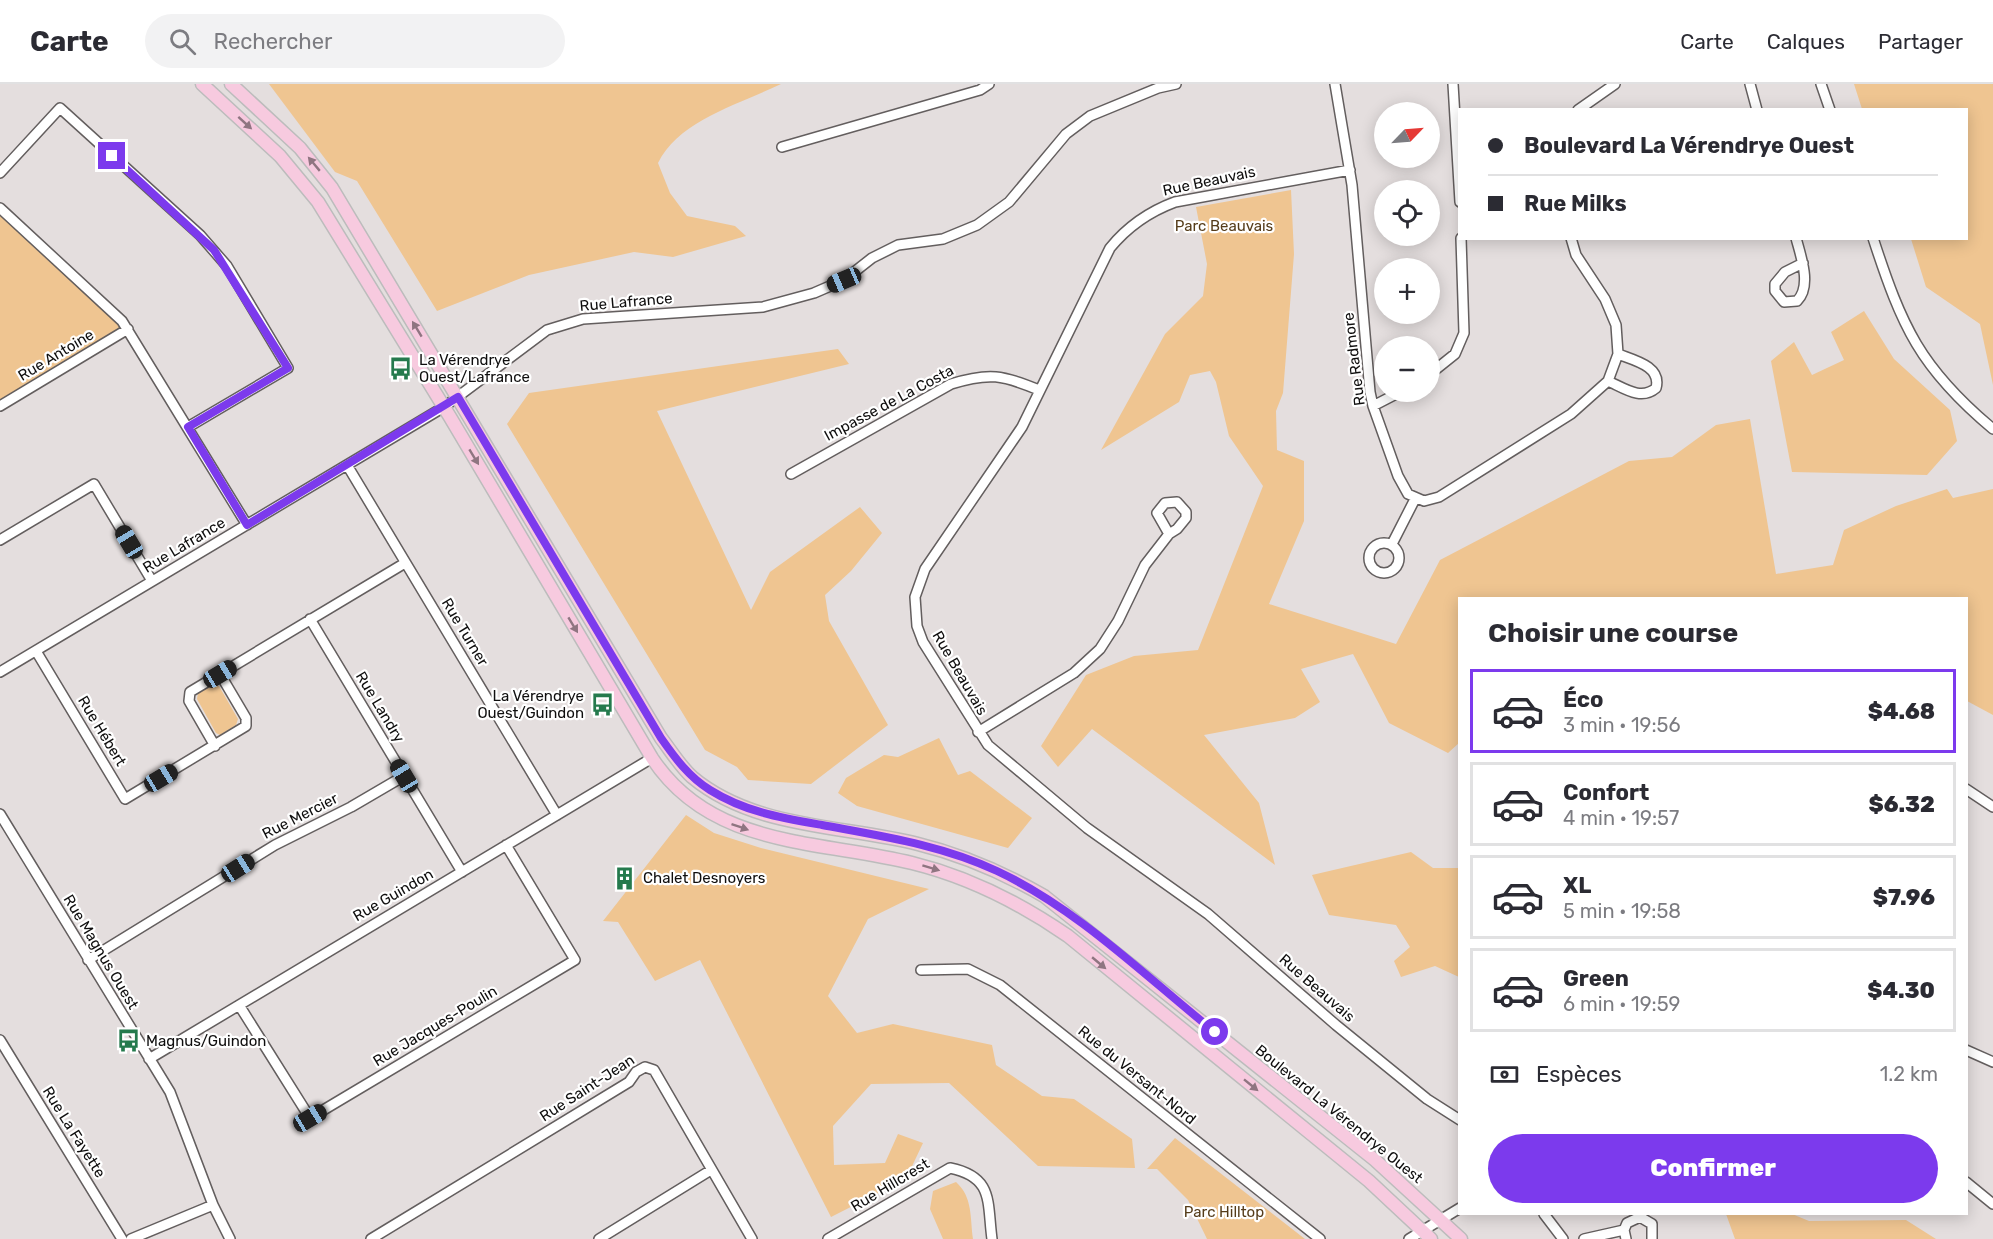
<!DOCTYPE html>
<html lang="fr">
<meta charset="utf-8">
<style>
body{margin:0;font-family:Rubik,sans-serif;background:#f2f2f3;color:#2b2b33;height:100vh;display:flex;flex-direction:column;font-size:22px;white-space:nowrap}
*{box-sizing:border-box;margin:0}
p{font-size:20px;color:#7c7c81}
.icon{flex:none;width:33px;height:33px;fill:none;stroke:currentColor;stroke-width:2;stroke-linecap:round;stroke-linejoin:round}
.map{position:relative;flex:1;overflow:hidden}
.drawer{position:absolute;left:1458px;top:513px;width:510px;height:618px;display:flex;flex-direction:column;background:#fff;border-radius:0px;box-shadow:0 3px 15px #0003}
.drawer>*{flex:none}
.guide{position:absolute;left:1458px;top:24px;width:510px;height:132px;border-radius:0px;box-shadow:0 3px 15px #0003;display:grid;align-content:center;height:132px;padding:0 30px;background:#fff}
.needle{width:39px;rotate:65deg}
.fabs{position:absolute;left:1374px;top:18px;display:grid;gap:12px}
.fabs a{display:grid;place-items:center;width:66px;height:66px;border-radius:50%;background:#fff;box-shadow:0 3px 15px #0003;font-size:30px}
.end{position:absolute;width:27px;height:27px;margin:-14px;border:8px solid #7c3aed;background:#fff;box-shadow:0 0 0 3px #fff}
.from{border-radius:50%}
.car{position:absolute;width:18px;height:36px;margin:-18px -9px;border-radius:8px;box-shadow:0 0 4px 2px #0007;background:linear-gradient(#222 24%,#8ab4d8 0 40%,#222 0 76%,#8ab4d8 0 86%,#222 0)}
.guide b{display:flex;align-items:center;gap:21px;height:57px;font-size:22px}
.guide b+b{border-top:2px solid #e1e1e2}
.guide i{width:15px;height:15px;background:#2b2b33}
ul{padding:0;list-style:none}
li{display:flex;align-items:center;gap:18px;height:84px;margin:0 12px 9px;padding:0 18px;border:3px solid #e1e1e2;border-radius:0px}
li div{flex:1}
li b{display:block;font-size:22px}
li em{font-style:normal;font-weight:800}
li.current{border-color:#7c3aed}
li>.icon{width:54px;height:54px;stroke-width:1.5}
h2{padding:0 30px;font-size:27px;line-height:72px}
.pay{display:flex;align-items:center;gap:15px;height:66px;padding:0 30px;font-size:22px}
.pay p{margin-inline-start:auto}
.button{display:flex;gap:12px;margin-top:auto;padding:12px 30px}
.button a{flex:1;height:69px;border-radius:36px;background:#7c3aed;color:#fff;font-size:24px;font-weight:800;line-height:69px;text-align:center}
header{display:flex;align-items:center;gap:36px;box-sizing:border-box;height:84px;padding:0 30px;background:#fff;border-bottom:2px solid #e1e1e2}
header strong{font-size:28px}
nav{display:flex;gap:33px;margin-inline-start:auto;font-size:21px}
.search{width:420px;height:54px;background:#f2f2f3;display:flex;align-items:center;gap:15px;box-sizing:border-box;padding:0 21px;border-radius:33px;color:#7c7c81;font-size:22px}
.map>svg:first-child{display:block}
.green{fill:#efc591}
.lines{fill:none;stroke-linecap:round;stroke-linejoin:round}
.minor-casing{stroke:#635e5e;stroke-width:12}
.major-casing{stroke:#bcbcbc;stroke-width:15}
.minor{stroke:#fff;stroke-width:9}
.major{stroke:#f7cadf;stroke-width:12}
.oneway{fill:#8f7581}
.route{stroke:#7c3aed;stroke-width:8}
.labels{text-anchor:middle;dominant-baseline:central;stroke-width:4.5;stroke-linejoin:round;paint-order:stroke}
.street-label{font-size:15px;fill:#0f0e0e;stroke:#fff}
.park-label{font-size:15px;fill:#553c1a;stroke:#fff}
.poi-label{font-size:15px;fill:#0f0e0e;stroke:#fff;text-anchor:start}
</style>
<header>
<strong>Carte</strong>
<div class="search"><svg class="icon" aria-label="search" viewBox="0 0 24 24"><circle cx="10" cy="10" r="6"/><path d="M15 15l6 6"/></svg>Rechercher</div>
<nav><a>Carte</a><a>Calques</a><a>Partager</a></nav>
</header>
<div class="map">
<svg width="1993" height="1155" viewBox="0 0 1993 1155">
<rect width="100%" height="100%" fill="#e4dede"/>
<path class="green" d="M269,0H781C740,20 679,36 658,79L670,109L687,132L735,142L746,152L673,173L634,168L529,191L437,227L357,97L335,88Z
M1854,0H1993V301L1980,240L1926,203L1911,155L1966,154V26L1862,25Z
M1291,106L1294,170L1283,309L1276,327L1277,366L1304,377V437L1269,520L1396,560L1440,476L1629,377L1672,373L1716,341L1750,335L1776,490L1833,481L1844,446L1896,422L1947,405L1953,414L1993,405V631L1967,617L1966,514H1460L1459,659L1448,669L1389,639L1353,570L1301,585L1320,618L1295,634L1204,651L1259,719L1275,781L1092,645L1058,683L1041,662L1086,591L1134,572L1198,566L1263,402L1229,352L1216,298L1210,287L1190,291L1179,318L1101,366L1165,250L1203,212L1207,180L1196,123Z
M0,124L128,245L0,322Z
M1864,227L1894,275L1950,326L1957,357L1927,391L1792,388L1771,277L1794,258L1812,291L1844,276L1831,248Z
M838,265L849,280L657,327L751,526L770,488L860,423L882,449L851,487L825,511L829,537L888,641L811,700L748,696L737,683L705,666L507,340L529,309Z
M212,600L219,602L238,635L236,641L220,651L216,649L197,615L198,609Z
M939,654L958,691L970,687L1032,734L1008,764L857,722L838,709L846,694L884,671L898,673Z
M686,731L714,749L761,764L929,805L868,835L828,912L857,949L893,940L992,961L996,981L1042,1012L1074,1015L1132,1055L1135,1084L1038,1082L949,999L871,1000L833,1042L834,1081L885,1079L898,1050L923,1059L906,1095L831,1133L700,876L655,897L618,838L603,837Z
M1411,768L1433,784H1459V893L1435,882L1401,893L1394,877L1410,863L1396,841L1329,831L1312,791Z
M1175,1054L1305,1155H1207L1188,1116L1157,1085H1147Z
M956,1098C973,1113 970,1134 973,1155H943L930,1125L933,1107Z
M1726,1130H1792L1809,1137L1906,1136L1936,1155H1735Z"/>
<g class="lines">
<defs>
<path id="minor" d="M1335,0L1352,101L1370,308L1373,322L1398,392L1408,410L1424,417L1439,413L1571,330L1608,297L1618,270L1616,241L1605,215L1576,171L1571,154
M1453,0L1460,118
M1750,0L1757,26
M1821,0L1830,26
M1578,26L1615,0
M782,63L980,6L989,0
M1350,86L1175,118C1148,128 1128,142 1110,164L1022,343L925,485L915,513L917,542L923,558L988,661L1087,744L1208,830L1336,941L1427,1015L1460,1036
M0,89L60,24L200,151L227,182L288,284L188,343
M0,124L122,237L247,441
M1796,154C1801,173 1812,202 1797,217L1784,218L1775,207V200L1785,188L1803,179
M1873,154C1902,243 1920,284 1993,345
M1430,290L1455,270L1464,249L1461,154
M1608,297C1624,304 1641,317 1656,304C1662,282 1633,276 1618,270
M0,322L128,245
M1373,322L1400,308
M347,381L557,731
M791,390L951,300C989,288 1003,291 1039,306
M0,456L94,400L152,497
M1369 474a15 15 0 1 1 30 0a15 15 0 1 1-30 0Z
M1392,460L1415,415
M310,535L462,788
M36,567L125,715L246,642V634L220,590
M0,588L444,323L547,246L583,235L763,223L814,209L844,196L872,174L898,161L943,155L977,141L1009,118L1066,50L1090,32L1158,4L1176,0
M978,648L1074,589L1100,565L1118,537L1145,481L1169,450L1177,445L1186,434V428L1177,418L1165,419L1157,429L1169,450
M215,662L189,617L190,608L405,479
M1966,705L1993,723
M0,730L170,1008L213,1121L230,1155
M88,876L275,761L351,723L404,692
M921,886L968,885L1000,901L1320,1155
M239,921L310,1034L575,876L506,761
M0,956L122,1155
M1966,966L1993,978
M149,975L652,674
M1966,1098L1993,1120
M1544,1130L1563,1155
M131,1155L213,1121
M371,1155L629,998L636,988L645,983L654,986L752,1155
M599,1155L711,1086
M828,1155L950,1084C994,1093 987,1118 992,1155
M1409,1155L1460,1124
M1584,1155L1624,1146
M1626,1155L1624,1146L1627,1139L1640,1133L1652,1140V1155"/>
<path id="major" d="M202,0L280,72L318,118L450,333L652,674C711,764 818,756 912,779C969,793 1020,819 1068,852L1369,1097L1431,1155
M231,0L300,64L332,104L661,654C671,667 680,682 692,693C754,745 843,741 918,760C963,771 1004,789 1044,812L1375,1076L1461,1155"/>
</defs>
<use href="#minor" class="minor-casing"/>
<use href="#major" class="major-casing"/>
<use href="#minor" class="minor"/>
<use href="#major" class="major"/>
</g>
<defs><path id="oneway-solid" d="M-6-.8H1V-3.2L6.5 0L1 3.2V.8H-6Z" transform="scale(1.5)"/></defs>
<g class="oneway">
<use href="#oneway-solid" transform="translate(245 39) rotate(42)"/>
<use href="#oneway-solid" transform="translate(314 80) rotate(-130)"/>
<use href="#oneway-solid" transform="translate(417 245) rotate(-121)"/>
<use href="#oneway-solid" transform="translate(474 373) rotate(59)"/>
<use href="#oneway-solid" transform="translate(573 541) rotate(59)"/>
<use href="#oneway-solid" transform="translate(740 743) rotate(19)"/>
<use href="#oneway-solid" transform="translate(931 784) rotate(17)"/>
<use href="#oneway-solid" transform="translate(1099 879) rotate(40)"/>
<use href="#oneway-solid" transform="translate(1251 1001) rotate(39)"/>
</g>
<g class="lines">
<path class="route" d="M112,72L214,166L288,284L188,343L247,441L458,313L661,654C675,674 689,693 710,706C745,728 782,734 822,741C881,752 942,761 997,787C1078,825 1145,892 1215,948"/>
</g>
<defs>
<symbol id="bus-bare" viewBox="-9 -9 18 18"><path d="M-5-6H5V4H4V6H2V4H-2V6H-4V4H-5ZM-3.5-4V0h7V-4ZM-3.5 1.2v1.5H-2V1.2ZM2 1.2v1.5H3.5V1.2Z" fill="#257a4d" stroke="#fff" stroke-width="2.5" paint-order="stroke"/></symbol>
<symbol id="building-bare" viewBox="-9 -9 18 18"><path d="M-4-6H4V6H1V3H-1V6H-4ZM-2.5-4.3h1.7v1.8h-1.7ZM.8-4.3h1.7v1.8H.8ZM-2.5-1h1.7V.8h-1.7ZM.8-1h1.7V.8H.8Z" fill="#257a4d" stroke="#fff" stroke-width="2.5" paint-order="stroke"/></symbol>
</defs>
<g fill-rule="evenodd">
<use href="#bus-bare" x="384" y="268" width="33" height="33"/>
<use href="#bus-bare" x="586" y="604" width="33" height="33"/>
<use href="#building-bare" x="608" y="778" width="33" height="33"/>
<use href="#bus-bare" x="112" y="940" width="33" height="33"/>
</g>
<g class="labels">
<g class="street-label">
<text transform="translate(1209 97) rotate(-12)">Rue Beauvais</text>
<text transform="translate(626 218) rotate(-5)">Rue Lafrance</text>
<text transform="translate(56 271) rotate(-31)">Rue Antoine</text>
<text transform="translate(1354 275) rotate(-97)">Rue Radmore</text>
<text transform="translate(889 319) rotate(-28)">Impasse de La Costa</text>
<text transform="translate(184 461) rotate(-31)">Rue Lafrance</text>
<text transform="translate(465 548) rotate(59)">Rue Turner</text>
<text transform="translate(960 589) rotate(60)">Rue Beauvais</text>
<text transform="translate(380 623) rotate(59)">Rue Landry</text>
<text transform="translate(102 647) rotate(59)">Rue Hébert</text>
<text transform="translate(300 732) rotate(-27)">Rue Mercier</text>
<text transform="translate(393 811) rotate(-30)">Rue Guindon</text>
<text transform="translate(101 868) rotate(59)">Rue Magnus Ouest</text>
<text transform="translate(1317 904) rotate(41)">Rue Beauvais</text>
<text transform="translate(435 942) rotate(-31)">Rue Jacques-Poulin</text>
<text transform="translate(1137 991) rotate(39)">Rue du Versant-Nord</text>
<text transform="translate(587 1004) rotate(-33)">Rue Saint-Jean</text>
<text transform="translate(1339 1030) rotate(39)">Boulevard La Vérendrye Ouest</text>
<text transform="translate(74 1048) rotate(58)">Rue La Fayette</text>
<text transform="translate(890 1101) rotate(-31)">Rue Hillcrest</text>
</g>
<g class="park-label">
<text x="1224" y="142">Parc Beauvais</text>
<text x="1224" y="1128">Parc Hilltop</text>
</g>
<g class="poi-label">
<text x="419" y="276">La Vérendrye<tspan x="419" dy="17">Ouest/Lafrance</tspan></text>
<text x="584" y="612" text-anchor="end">La Vérendrye<tspan x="584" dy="17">Ouest/Guindon</tspan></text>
<text x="643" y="794">Chalet Desnoyers</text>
<text x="146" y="957">Magnus/Guindon</text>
</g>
</g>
</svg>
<div class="fabs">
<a><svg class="needle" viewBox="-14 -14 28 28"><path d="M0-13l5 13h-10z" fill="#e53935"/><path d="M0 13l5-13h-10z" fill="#7c7c81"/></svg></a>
<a><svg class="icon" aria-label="locate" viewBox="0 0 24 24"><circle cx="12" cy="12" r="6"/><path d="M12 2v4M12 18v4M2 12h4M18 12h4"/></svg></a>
<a>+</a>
<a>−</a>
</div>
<i class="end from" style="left:1215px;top:948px"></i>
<i class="end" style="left:112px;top:72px"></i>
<i class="car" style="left:844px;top:196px;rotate:247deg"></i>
<i class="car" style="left:129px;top:458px;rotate:329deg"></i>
<i class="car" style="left:220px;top:590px;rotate:59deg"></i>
<i class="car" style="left:404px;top:692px;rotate:329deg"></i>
<i class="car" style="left:161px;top:694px;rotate:59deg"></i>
<i class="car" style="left:238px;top:784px;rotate:58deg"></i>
<i class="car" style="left:310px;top:1034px;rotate:59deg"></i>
<div class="guide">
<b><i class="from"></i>Boulevard La Vérendrye Ouest</b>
<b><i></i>Rue Milks</b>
</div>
<section class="drawer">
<h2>Choisir une course</h2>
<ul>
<li class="current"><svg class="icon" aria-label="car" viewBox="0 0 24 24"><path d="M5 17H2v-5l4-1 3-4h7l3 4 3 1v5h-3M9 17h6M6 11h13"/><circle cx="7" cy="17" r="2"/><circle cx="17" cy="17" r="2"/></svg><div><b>Éco</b><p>3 min · 19:56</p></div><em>$4.68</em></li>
<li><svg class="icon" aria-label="car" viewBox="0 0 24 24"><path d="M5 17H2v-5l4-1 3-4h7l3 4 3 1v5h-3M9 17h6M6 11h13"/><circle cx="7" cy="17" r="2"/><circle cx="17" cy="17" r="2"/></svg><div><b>Confort</b><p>4 min · 19:57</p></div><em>$6.32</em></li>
<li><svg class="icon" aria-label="car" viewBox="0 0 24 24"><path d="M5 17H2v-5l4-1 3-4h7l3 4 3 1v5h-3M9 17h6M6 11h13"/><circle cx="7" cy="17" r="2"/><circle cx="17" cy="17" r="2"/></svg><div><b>XL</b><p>5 min · 19:58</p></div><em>$7.96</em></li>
<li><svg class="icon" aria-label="car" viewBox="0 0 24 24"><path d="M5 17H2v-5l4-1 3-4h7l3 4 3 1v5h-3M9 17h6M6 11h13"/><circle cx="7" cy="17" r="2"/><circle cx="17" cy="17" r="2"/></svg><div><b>Green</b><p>6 min · 19:59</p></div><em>$4.30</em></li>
</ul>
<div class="pay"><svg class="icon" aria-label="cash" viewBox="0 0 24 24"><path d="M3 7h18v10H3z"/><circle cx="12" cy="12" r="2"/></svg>Espèces<p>1.2 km</p></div>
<div class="button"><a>Confirmer</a></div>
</section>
</div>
